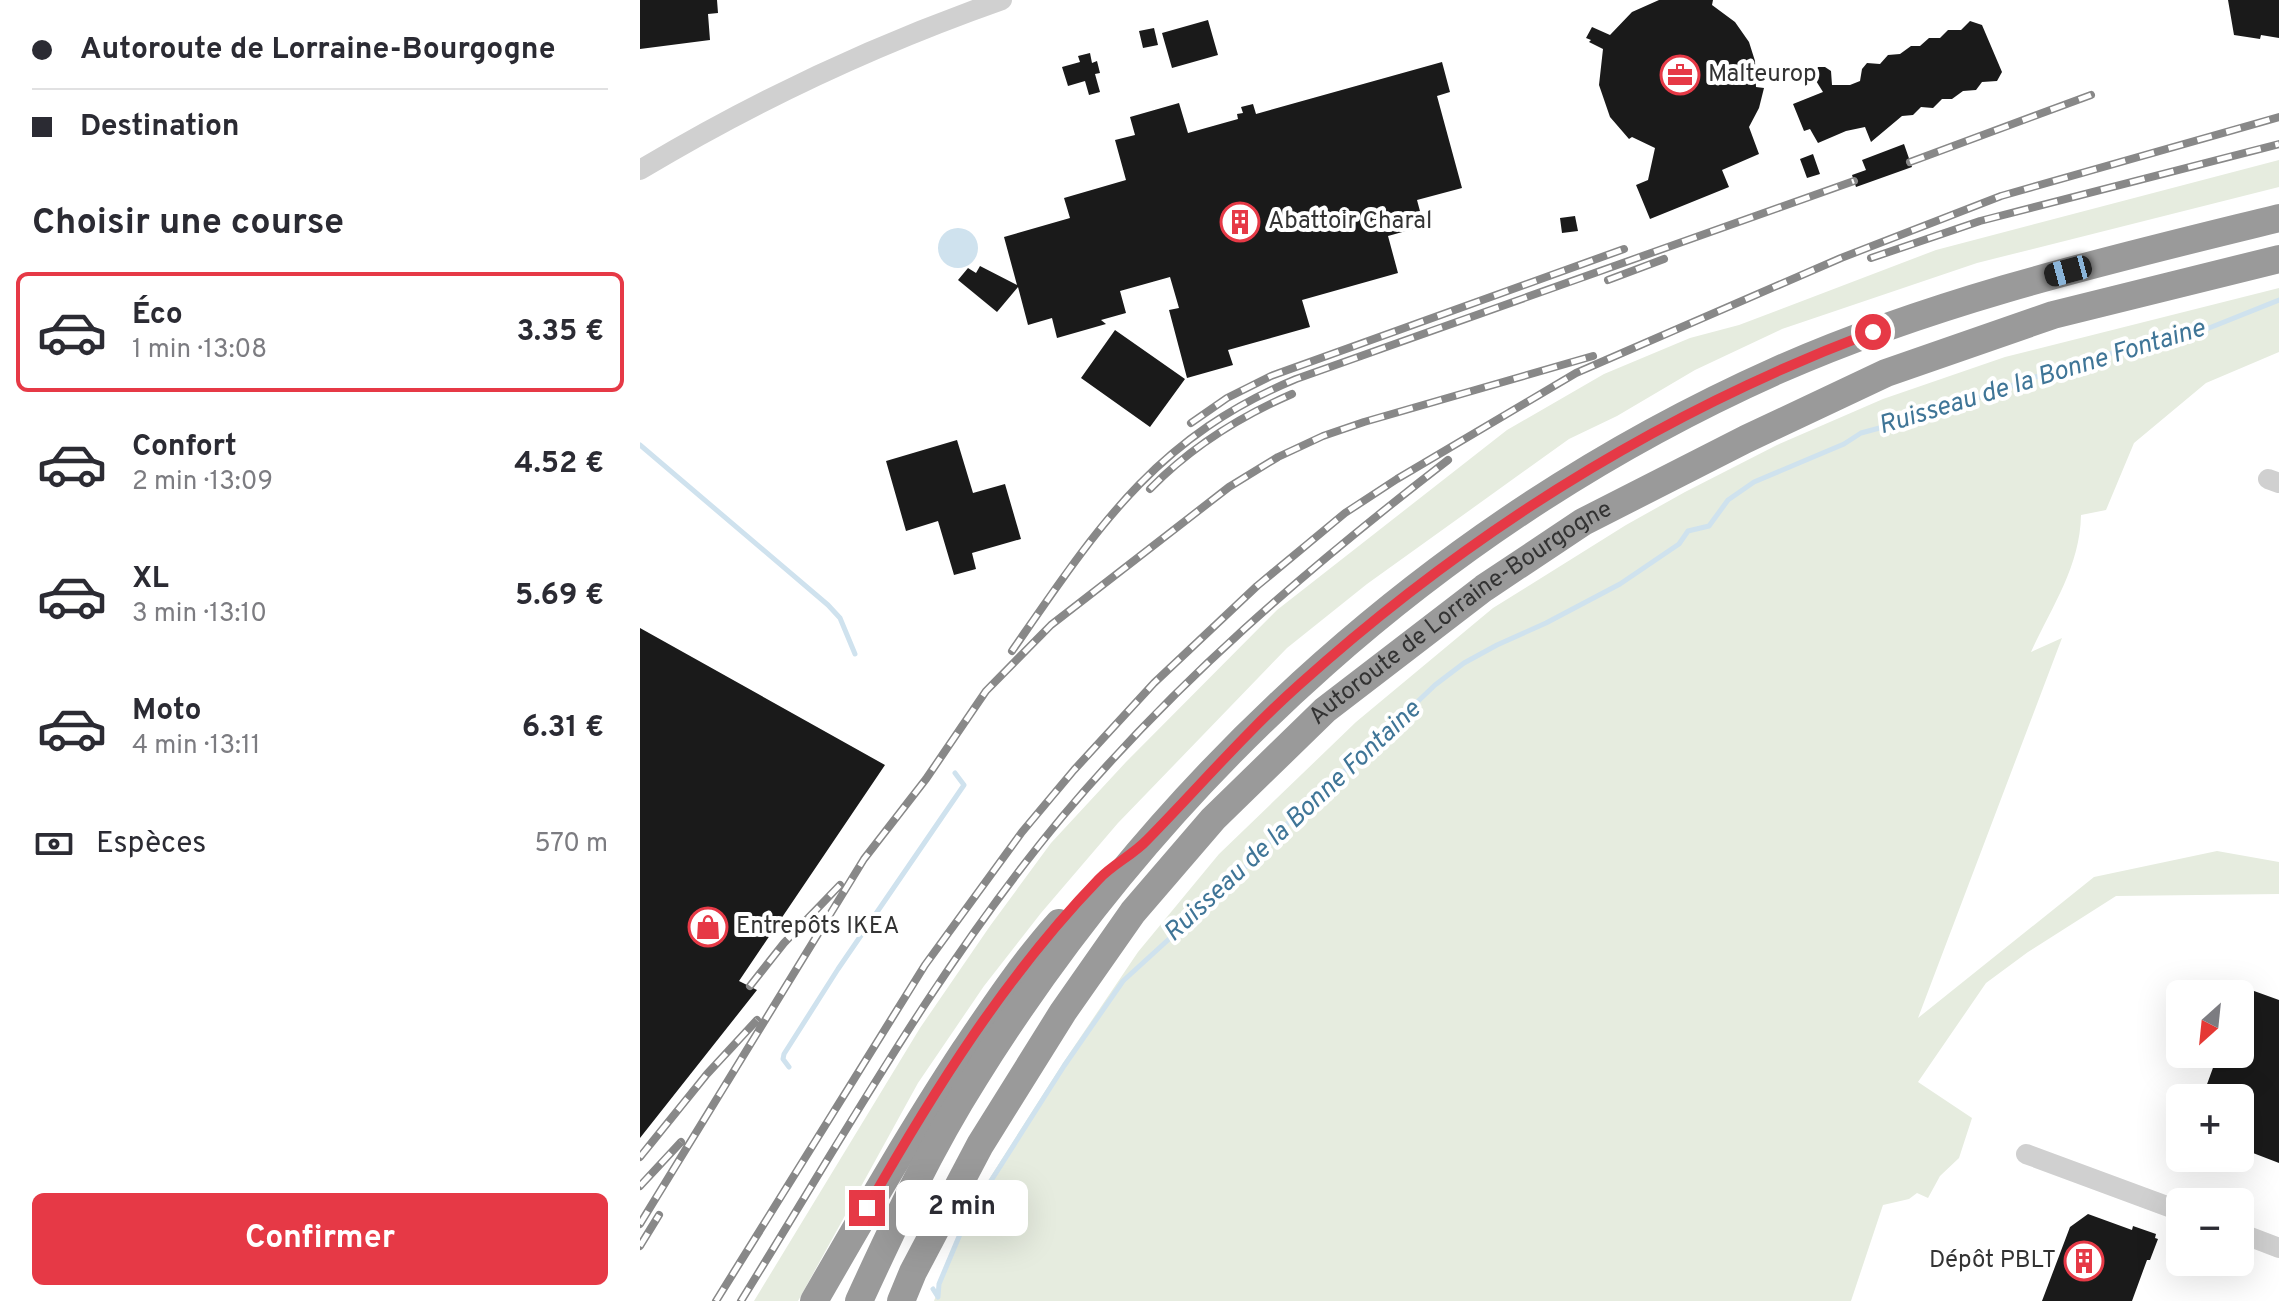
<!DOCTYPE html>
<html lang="fr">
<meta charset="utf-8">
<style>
body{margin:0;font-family:Overpass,sans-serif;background:#f7f7f7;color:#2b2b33;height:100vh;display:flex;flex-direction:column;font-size:30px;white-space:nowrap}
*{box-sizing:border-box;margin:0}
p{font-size:26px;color:#7c7c81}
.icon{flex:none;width:44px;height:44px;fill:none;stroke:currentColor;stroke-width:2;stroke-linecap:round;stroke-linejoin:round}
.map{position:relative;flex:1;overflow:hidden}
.sheet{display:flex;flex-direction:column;background:#fff;width:640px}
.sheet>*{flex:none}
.top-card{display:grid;align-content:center;height:176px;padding:0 32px;background:#fff}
.needle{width:52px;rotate:207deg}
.buttons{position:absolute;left:1526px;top:980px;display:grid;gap:16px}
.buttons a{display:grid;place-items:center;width:88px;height:88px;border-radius:12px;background:#fff;box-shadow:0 8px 32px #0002;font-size:40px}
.end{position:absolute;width:36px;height:36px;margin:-18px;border:10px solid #e63946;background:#fff;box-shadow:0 0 0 4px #fff}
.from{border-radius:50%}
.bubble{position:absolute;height:56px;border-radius:12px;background:#fff;box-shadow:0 8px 32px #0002;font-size:26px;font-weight:700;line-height:56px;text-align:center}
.car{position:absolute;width:24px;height:48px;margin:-24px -12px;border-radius:10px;box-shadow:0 0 6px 2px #0007;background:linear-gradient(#222 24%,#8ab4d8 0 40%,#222 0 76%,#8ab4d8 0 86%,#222 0)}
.top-card b{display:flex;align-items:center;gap:28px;height:76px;font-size:30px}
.top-card b+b{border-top:2px solid #e1e1e2}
.top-card i{width:20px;height:20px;background:#2b2b33}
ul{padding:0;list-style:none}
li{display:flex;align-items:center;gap:24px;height:120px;margin:0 16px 12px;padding:0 16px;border:4px solid transparent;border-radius:12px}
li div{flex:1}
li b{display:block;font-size:30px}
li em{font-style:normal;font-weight:700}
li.current{border-color:#e63946}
li>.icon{width:72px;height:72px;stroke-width:1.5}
h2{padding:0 32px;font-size:36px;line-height:96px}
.pay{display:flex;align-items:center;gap:20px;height:88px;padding:0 32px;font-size:30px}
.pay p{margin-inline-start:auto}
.action{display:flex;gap:16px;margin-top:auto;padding:16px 32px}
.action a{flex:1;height:92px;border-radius:12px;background:#e63946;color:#fff;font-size:32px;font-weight:700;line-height:92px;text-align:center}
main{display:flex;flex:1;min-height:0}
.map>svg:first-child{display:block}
.green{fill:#e6ecdf}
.water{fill:#cfe2ee}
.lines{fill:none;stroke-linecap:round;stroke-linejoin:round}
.stream{stroke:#cfe2ee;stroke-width:5}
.building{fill:#1a1a1a}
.minor{stroke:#d0d0d0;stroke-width:20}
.highway{stroke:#9a9a9a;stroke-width:28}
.rail-casing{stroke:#888;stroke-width:8}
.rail{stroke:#fff;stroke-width:5;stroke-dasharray:15;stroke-linecap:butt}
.route{stroke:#e63946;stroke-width:10}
.labels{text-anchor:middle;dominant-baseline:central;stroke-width:8;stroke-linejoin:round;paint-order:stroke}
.poi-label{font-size:24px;fill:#333;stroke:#fff;text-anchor:start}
.street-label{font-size:24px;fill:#333;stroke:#fff}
.water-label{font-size:26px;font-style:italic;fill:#3f7597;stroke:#fff}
</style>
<main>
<section class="sheet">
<div class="top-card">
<b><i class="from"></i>Autoroute de Lorraine-Bourgogne</b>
<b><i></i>Destination</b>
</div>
<h2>Choisir une course</h2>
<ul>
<li class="current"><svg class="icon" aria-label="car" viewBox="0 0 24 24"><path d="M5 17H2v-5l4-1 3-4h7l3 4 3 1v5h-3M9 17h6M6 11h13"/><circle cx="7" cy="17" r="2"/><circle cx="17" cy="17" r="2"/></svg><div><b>Éco</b><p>1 min · 13:08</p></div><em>3.35 €</em></li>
<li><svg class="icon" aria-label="car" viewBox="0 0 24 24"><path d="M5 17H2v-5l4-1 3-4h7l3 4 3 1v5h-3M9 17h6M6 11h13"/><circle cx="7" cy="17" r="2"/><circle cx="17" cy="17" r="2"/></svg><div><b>Confort</b><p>2 min · 13:09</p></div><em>4.52 €</em></li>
<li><svg class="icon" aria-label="car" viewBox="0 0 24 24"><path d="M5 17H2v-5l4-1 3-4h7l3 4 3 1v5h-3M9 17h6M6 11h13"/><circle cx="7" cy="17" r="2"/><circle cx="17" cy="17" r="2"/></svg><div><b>XL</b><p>3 min · 13:10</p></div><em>5.69 €</em></li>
<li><svg class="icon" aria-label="car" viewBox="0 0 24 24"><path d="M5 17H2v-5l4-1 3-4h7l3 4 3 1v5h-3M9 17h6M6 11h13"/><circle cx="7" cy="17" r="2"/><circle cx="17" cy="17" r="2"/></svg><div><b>Moto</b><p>4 min · 13:11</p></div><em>6.31 €</em></li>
</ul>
<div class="pay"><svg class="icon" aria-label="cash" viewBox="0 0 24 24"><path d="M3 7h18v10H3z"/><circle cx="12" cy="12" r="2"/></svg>Espèces<p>570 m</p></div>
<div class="action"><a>Confirmer</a></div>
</section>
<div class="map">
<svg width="1639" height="1301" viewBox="0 0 1639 1301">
<rect width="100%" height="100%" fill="#fff"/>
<path class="green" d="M1639,160V187L1337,263L1142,329L1055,370L977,416L929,439L727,584L647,648L478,823L401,913L344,986L278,1083L158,1301H114L280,1028L350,926L411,843L486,762L637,610L867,430L964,374L1050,338L1099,325L1296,250Z
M1639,288V352L1566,383L1494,443L1466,510L1441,515C1440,567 1412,606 1391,652L1422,638L1278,1018L1454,877L1577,851L1639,862V894L1476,896L1388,952L1346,983L1278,1082L1332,1118L1319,1158L1300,1176L1288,1198L1277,1193L1269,1199L1243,1205L1211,1301H294L315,1244L339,1195L423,1063L498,952L579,854L716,722L853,608L986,525L1045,492L1137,445L1243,399L1365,357Z"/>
<path class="water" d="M298 248a20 20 0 1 1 40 0a20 20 0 1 1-40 0Z"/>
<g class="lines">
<path class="stream" d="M0,445L188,605L200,618L215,654
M149,1067L143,1059L144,1054L198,969L324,785L315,773
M293,1289L298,1297L299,1284L326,1220L424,1066L483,981L585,888L675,795L708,768L795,685L824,663L857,645L906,623L980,584L1039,544L1048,531L1069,526L1088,500L1114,482L1204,444L1221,433L1247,426L1282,410L1359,393L1380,381L1441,365L1472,353L1539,340L1639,300"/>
</g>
<path class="building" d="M0,0H77L78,13L68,14L70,40L0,49Z
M1019,0H1073L1072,5L1095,22L1109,42L1115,61L1116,87L1124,88L1119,108L1109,127L1119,154L1082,170L1089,187L1010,219L996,185L1008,180L1015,148L992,137L989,139L970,117L959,85L963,49L949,42L951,40L946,38L952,27L970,35L992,12Z
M1588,0H1639V38L1621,35L1620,39L1594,35Z
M568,20L578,55L532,68L522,33Z
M1330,21L1342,25L1362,72L1357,81L1342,82L1336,90L1323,91L1312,99H1302L1293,108L1281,107L1273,115L1262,116L1231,142L1225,127L1206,131L1178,143L1170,129L1164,131L1153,104L1183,92L1173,76L1178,67H1185L1191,71L1192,85H1210L1220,81L1222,69L1227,63L1240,64L1248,55L1260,54L1271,46H1280L1289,38H1300L1308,30H1321Z
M514,28L518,45L503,48L499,31Z
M450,53L452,63L457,61L460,73L455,74L460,92L449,95L445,81L428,86L422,67L440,62L438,56Z
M802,62L810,92L797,96L822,188L777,200L784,226L748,236L758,273L662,300L670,327L588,350L593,365L547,378L529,310L539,308L530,277L480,291L486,313L461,320L466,324L417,338L412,318L388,325L378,287L357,312L318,280L328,268L336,273L340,266L377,285L364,237L430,218L424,198L486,180L475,140L495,135L490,117L539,103L548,133L598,119L597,114L603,113L601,107L613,104L616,114Z
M1264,144L1272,167L1216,187L1212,175L1226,170L1222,160Z
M1173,154L1180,174L1167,178L1160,159Z
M935,216L938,231L922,233L920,218Z
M475,330L545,379L510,427L441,378Z
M317,440L333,493L365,484L381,539L332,553L336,569L314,575L298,521L266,531L246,461Z
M0,628L245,765L99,981L117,990L0,1138Z
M1603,987L1639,1000V1163L1600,1148V1098H1562L1578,1054H1600V994Z
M1448,1214L1492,1230L1493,1226L1516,1234L1515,1238L1518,1239L1510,1260H1507L1492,1301H1402L1430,1227Z"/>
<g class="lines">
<path class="minor" d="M0,170C113,102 237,44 362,0
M1628,479L1639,483
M1386,1154L1540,1211
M1600,1233L1639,1248"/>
<g class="highway">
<path d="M174,1301C223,1216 271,1132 325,1050C354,1007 384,962 419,923"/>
<path d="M219,1301C254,1225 290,1148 335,1077C527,769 806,518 1138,370C1299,299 1469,260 1639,218"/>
<path id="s1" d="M261,1301L273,1272L340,1145L423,1012L493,912L573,819L685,710L844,588L943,522L1106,439L1246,373L1413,315L1639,259"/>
</g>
<defs>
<path id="rail" d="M1270,162L1451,95
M1231,258L1340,221L1639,144
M968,280L1024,259
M551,423L587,398L631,376L984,249
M510,489C550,448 599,417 652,394
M372,651C456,530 514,438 656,379L1214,181
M110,986L144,943L200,885
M0,1157L67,1074L117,1020
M0,1186L41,1142
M0,1224L224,859L286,779L346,691L411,625L589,487L638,457L683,436L724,422L953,356
M0,1246L19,1215
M76,1301L285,965L382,832L434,770L514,683L617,586L705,513L757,479L936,373L1201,258L1361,196L1639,117
M101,1301C203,1137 298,966 422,817C536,681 668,568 808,460"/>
</defs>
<use href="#rail" class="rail-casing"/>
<use href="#rail" class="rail"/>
</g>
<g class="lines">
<path class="route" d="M227,1208C293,1092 366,975 459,879C473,864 493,855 507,840C558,788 605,733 660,684C828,533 1021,412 1233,332"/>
</g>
<defs>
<symbol id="office-ring" viewBox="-11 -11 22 22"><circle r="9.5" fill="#fff" stroke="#e63946" stroke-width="1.5"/><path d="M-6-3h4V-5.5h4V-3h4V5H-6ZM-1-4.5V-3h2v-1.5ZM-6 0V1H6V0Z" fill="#e63946"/></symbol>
<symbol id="building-ring" viewBox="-11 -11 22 22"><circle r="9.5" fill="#fff" stroke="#e63946" stroke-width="1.5"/><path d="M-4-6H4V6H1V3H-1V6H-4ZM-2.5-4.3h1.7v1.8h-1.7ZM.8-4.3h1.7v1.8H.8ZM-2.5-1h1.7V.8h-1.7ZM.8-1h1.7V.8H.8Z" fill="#e63946"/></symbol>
<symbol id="shop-ring" viewBox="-11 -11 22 22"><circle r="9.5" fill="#fff" stroke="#e63946" stroke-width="1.5"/><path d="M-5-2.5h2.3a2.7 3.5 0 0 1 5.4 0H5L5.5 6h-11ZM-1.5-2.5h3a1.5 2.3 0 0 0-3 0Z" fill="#e63946"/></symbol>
</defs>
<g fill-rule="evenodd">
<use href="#office-ring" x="1018" y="53" width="44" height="44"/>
<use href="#building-ring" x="578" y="200" width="44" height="44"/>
<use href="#shop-ring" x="46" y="905" width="44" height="44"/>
<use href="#building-ring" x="1422" y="1239" width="44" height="44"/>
</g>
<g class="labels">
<g class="poi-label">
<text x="1068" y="75">Malteurop</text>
<text x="628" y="222">Abattoir Charal</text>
<text x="96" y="927">Entrepôts IKEA</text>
<text x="1416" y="1261" text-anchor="end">Dépôt PBLT</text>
</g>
<g class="street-label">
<text stroke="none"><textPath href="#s1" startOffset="900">Autoroute de Lorraine-Bourgogne</textPath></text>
</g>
<g class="water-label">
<text transform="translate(1402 378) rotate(-17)">Ruisseau de la Bonne Fontaine</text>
<text transform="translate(653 822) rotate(-43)">Ruisseau de la Bonne Fontaine</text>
</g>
</g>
</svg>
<div class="buttons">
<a><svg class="needle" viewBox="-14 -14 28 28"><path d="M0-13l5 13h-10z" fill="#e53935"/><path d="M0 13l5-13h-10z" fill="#7c7c81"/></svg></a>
<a>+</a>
<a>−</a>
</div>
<i class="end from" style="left:1233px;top:332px"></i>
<i class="end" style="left:227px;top:1208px"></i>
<div class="bubble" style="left:256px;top:1180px;width:132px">2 min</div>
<i class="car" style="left:1428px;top:271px;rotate:255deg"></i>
</div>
</main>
